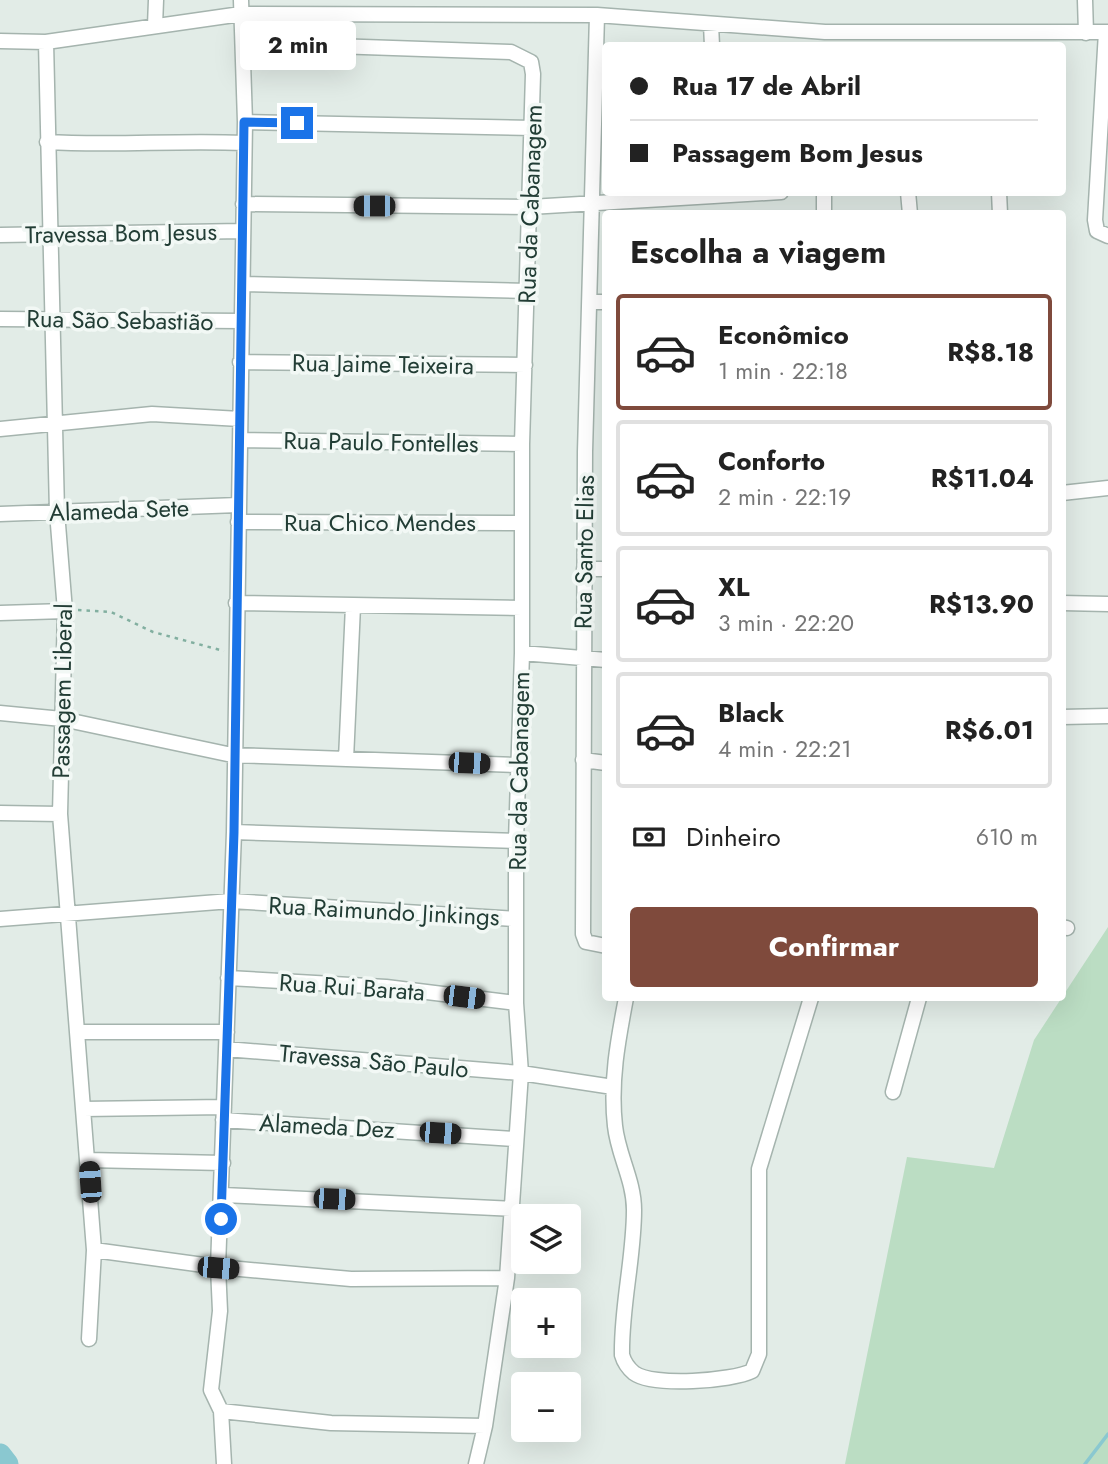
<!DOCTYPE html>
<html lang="pt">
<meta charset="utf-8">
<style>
body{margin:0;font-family:Jost,sans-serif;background:#f2f2f2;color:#222;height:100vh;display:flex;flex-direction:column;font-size:26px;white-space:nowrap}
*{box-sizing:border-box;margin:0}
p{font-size:23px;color:#767676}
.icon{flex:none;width:38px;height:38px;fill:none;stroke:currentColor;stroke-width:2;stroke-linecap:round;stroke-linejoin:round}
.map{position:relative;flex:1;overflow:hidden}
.drawer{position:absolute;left:602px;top:210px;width:464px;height:791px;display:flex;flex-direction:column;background:#fff;border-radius:7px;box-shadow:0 7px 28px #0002}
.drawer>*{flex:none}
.hud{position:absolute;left:602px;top:42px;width:464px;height:154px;border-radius:7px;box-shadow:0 7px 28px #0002;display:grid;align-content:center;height:154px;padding:0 28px;background:#fff}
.tools{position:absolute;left:511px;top:1204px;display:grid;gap:14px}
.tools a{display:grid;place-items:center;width:70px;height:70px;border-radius:7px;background:#fff;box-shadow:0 7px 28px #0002;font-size:35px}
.end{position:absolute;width:32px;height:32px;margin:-16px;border:9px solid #1a73e8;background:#fff;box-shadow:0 0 0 4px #fff}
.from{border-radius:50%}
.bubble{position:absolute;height:49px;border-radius:7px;background:#fff;box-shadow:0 7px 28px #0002;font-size:23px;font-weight:700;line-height:49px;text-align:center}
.car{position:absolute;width:21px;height:42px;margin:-21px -10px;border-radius:9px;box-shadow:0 0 5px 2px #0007;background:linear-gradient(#222 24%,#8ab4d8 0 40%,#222 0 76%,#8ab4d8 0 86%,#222 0)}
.hud b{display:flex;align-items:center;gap:24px;height:66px;font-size:26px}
.hud b+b{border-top:2px solid #e0e0e0}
.hud i{width:18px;height:18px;background:#222}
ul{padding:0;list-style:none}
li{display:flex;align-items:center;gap:21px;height:116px;margin:0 14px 10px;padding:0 14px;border:4px solid #e0e0e0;border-radius:7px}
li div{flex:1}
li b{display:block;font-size:26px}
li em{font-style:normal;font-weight:700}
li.selected{border-color:#7f4a3c}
li>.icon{width:63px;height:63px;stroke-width:1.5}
h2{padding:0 28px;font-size:32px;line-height:84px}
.pay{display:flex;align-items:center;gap:18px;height:77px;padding:0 28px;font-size:26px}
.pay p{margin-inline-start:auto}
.cta{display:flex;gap:14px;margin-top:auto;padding:14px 28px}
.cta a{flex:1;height:80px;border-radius:7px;background:#7f4a3c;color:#fff;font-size:28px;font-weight:700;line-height:80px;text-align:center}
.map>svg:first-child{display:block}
.green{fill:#bbddc3}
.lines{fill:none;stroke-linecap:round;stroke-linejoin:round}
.stream{stroke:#8ac8d0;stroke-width:3.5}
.river{stroke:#8ac8d0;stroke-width:23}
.minor-casing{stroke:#a5b4ae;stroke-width:17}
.path{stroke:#82afa0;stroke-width:2.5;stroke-dasharray:3.5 5;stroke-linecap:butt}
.minor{stroke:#fff;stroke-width:14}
.route{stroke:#1a73e8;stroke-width:9}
.labels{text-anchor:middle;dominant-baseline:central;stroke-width:7;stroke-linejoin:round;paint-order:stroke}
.street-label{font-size:24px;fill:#223d35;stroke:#f2f8f5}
</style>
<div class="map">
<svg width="1108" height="1464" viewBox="0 0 1108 1464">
<rect width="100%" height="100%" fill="#e2ece7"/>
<path class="green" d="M1108,927V1464H845L907,1157L994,1168L1034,1040Z"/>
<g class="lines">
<path class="stream" d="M1085,1464L1108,1434"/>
<path class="river" d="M0,1455L7,1464"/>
<defs>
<path id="minor" d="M1085,0L1086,33
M597,15L585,452L583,934L586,942L606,946
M711,24L712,46
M155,26L156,0
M1106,32L1095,220L1097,231L1108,236
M0,41L46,42L241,14L597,15L825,32H1108
M46,42L57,512L65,611L60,814L94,1250L89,1339
M243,43L511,52L531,62L533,74L522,444V653L516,841V1003L521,1073L507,1278L485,1426L476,1464
M245,122L533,128
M47,142C113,146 178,140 244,143
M908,192L910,214
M999,192L1000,214
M243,204L530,207L781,192
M824,214V192
M0,235L242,231
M243,284L528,291
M590,302H606
M0,319L241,321
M240,362L525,365
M0,429L152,414L240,419
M240,440L522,444
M1062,493L1108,488
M0,514L238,505
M238,522L522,523
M584,569H606
M236,603L522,608
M1062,603L1108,604
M0,613L65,611
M522,653L606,660
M0,713L62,719L232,755L518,765
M1062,717L1108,716
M346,759L353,606
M583,760L606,763
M0,813L60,814
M234,832L516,841
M0,919L231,901L516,919
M1062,927L1067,928
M228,978L386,987L516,1003
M626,998C618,1040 610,1082 615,1126C618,1155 634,1180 634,1210C634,1258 621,1307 622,1355C624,1362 628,1368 634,1373C653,1387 732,1381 752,1371L759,1354V1169L811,998
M78,1032H227
M226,1049L521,1073L613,1087
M893,1092L919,998
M83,1109L224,1107
M223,1120L515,1139
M88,1160L223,1163
M223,1195L513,1209
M94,1250L218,1267L351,1279L507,1278
M221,1411L331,1423L485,1426
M224,1464L221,1411L211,1390L220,1311L218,1267L234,832L245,122L241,0"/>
</defs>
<use href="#minor" class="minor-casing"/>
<path class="path" d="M78,610L111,612L153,632L224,651"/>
<use href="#minor" class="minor"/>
</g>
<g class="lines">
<path class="route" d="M221,1219L234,832L244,122L297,123"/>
</g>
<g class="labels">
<g class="street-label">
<text transform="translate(530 204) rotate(-88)">Rua da Cabanagem</text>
<text transform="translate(121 233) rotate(-1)">Travessa Bom Jesus</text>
<text transform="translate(120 320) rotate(1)">Rua São Sebastião</text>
<text transform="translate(383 364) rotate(1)">Rua Jaime Teixeira</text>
<text transform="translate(381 442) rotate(1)">Rua Paulo Fontelles</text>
<text transform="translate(119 510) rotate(-2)">Alameda Sete</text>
<text x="380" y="522">Rua Chico Mendes</text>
<text transform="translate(584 552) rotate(-89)">Rua Santo Elias</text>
<text transform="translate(62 691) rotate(-89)">Passagem Liberal</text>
<text transform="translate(519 771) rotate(-89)">Rua da Cabanagem</text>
<text transform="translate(384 911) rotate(3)">Rua Raimundo Jinkings</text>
<text transform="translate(352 987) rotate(4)">Rua Rui Barata</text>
<text transform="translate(374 1061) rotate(5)">Travessa São Paulo</text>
<text transform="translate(327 1126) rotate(3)">Alameda Dez</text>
</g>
</g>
</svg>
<div class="tools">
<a><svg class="icon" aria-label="layers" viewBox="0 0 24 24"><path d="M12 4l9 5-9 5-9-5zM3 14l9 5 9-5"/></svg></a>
<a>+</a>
<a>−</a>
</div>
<i class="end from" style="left:221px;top:1219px"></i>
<i class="end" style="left:297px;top:123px"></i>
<div class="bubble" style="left:240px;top:21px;width:116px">2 min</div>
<i class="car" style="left:374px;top:206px;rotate:270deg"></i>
<i class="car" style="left:469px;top:763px;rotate:92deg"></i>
<i class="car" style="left:464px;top:997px;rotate:97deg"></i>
<i class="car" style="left:440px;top:1133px;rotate:94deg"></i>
<i class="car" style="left:90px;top:1182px;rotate:356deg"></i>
<i class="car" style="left:334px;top:1199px;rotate:92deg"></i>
<i class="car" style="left:218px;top:1268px;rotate:95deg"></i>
<div class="hud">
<b><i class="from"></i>Rua 17 de Abril</b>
<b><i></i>Passagem Bom Jesus</b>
</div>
<section class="drawer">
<h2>Escolha a viagem</h2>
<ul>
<li class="selected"><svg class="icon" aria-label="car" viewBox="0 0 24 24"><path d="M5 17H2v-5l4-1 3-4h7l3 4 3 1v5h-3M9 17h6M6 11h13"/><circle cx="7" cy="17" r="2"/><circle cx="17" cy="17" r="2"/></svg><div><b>Econômico</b><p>1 min · 22:18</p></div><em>R$8.18</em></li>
<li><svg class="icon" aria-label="car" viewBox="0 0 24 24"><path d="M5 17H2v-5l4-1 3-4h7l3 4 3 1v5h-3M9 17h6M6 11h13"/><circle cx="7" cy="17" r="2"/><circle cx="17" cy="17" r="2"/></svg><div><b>Conforto</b><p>2 min · 22:19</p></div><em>R$11.04</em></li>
<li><svg class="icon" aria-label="car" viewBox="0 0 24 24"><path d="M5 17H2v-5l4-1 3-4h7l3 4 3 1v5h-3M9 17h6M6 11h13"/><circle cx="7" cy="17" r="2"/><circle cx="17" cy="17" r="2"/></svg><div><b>XL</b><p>3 min · 22:20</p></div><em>R$13.90</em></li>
<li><svg class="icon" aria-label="car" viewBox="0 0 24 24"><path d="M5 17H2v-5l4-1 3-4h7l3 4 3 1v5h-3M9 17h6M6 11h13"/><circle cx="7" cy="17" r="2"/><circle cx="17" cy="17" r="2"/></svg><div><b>Black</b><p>4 min · 22:21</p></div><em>R$6.01</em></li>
</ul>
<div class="pay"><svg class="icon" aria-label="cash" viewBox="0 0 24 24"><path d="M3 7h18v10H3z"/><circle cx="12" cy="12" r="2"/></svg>Dinheiro<p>610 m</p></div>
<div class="cta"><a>Confirmar</a></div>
</section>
</div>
